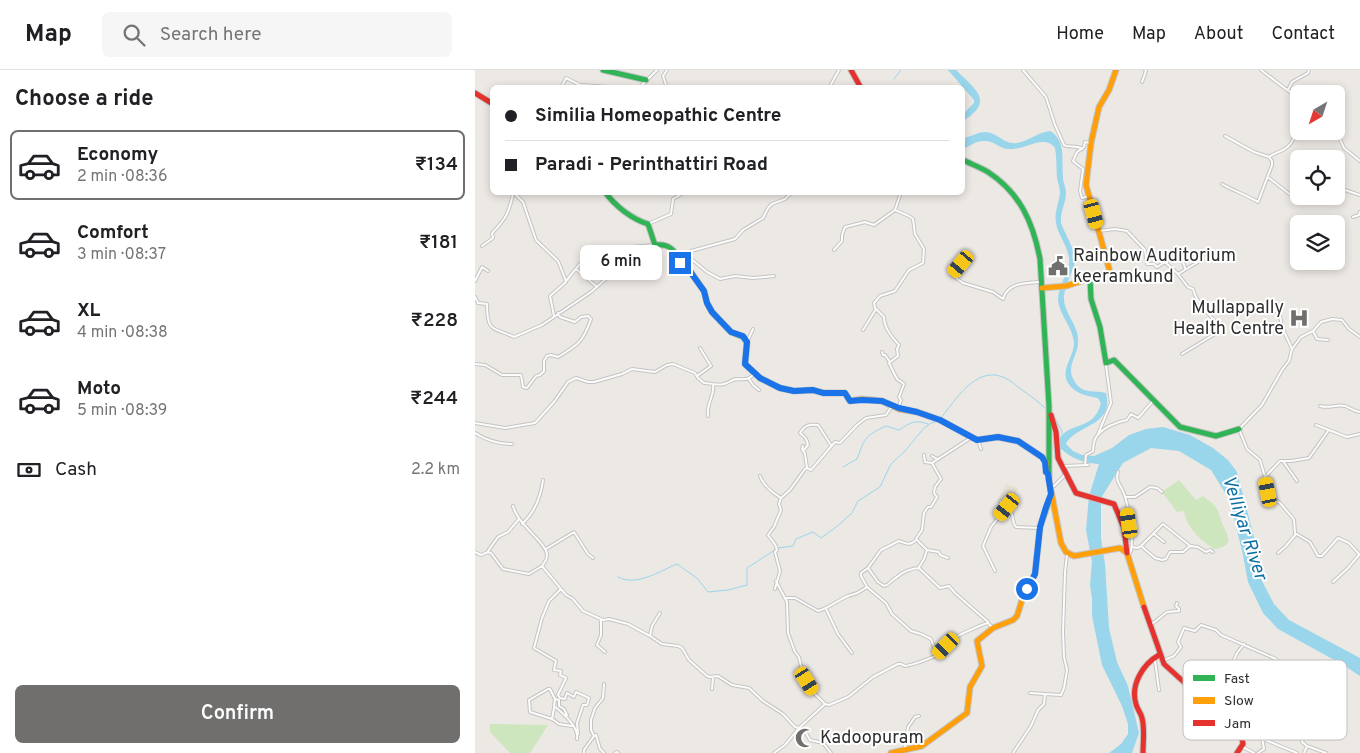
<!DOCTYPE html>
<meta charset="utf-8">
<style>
body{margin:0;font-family:Overpass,sans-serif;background:#f6f6f6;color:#202124;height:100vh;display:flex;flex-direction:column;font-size:19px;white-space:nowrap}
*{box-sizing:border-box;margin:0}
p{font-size:16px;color:#757577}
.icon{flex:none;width:28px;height:28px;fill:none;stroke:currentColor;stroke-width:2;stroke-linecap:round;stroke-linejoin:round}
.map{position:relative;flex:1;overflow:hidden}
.drawer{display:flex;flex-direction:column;background:#fff;width:475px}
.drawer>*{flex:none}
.banner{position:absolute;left:15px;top:15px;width:475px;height:110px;border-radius:8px;box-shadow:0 2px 8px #0003;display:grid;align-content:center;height:110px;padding:0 15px;background:#fff}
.needle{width:32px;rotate:219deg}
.fabs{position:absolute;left:815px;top:15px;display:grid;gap:10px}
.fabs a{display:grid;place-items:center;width:55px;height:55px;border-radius:8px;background:#fff;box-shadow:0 2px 8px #0003;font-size:25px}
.end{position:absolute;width:22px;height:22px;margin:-11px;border:6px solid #1a73e8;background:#fff;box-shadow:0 0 0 2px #fff}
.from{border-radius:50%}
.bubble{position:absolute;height:35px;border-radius:8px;background:#fff;box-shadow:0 2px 8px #0003;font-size:16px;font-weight:600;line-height:35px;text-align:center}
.car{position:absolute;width:15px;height:30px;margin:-15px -8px;border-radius:6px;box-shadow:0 0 4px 1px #0007;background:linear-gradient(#f5c518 24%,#345 0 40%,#f5c518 0 76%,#345 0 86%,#f5c518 0)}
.banner b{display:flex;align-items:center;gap:18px;height:48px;font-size:19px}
.banner b+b{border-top:1px solid #e0e0e0}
.banner i{width:12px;height:12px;background:#202124}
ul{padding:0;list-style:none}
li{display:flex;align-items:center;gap:15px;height:70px;margin:0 10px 8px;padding:0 5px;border:2px solid transparent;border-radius:8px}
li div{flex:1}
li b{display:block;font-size:19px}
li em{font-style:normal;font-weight:600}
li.active{border-color:#706f6e}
li>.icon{width:45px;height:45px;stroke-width:1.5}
h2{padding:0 15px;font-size:22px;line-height:60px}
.pay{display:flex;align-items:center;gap:12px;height:55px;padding:0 15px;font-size:19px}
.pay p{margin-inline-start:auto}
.cta{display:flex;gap:10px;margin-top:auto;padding:10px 15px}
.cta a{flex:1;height:58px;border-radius:8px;background:#706f6e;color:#fff;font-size:20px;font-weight:600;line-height:58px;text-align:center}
header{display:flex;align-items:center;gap:30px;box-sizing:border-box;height:70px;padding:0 25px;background:#fff;border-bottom:1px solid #e0e0e0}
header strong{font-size:24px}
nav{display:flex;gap:28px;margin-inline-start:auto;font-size:18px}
.search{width:350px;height:45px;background:#f6f6f6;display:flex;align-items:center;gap:12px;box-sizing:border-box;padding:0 18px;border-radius:8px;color:#757577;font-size:19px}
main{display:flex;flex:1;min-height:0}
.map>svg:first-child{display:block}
.education{fill:#e6e0d3}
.green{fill:#cee6be}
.water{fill:#99d6ec}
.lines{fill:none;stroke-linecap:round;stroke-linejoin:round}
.stream{stroke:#99d6ec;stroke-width:1}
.street-casing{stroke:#c5c4c5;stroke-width:4}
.fast-casing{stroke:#c5c4c5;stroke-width:7}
.slow-casing{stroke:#c5c4c5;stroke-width:7}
.jam-casing{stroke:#c5c4c5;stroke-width:7}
.street{stroke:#fcfcfb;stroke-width:2}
.fast{stroke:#30b455;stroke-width:5}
.slow{stroke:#ff9f0a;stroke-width:5}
.jam{stroke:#e5322d;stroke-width:5}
.route{stroke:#1a73e8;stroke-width:6}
.labels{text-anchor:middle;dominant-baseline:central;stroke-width:4;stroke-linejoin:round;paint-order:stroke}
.poi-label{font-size:18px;fill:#2e2e2e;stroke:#fff;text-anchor:start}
.water-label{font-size:19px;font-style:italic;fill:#0d6fa3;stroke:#fff}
.key{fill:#fff;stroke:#c0c0c0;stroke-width:1}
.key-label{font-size:14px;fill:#2e2e2e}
</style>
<header>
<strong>Map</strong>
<div class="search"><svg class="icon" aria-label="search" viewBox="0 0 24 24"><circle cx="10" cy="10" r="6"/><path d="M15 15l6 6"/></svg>Search here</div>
<nav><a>Home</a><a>Map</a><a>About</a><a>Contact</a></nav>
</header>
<main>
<section class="drawer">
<h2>Choose a ride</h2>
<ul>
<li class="active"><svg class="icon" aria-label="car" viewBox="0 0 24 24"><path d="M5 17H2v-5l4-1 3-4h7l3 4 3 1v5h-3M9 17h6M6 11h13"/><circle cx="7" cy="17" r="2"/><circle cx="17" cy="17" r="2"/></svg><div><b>Economy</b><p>2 min · 08:36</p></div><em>₹134</em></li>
<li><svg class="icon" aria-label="car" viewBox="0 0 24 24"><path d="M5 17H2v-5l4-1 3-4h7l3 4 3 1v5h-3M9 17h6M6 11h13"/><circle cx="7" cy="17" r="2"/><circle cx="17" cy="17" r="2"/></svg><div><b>Comfort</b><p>3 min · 08:37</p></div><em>₹181</em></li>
<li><svg class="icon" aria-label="car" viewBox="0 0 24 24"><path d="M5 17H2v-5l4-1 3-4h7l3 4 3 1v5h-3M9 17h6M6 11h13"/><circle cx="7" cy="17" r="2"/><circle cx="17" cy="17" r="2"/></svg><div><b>XL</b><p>4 min · 08:38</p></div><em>₹228</em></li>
<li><svg class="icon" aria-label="car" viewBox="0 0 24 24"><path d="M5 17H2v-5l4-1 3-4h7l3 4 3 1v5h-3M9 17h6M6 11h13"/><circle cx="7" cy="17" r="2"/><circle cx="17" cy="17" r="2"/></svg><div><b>Moto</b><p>5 min · 08:39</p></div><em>₹244</em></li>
</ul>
<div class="pay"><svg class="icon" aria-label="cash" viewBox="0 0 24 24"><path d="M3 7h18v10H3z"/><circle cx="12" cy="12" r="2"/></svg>Cash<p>2.2 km</p></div>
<div class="cta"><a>Confirm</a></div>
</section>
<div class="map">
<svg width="885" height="683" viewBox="0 0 885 683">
<rect width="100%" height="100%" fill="#ece8e4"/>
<path class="education" d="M531,414L543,418L537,439L523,429Z"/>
<path class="green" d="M704,410L721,430L728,426C732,430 737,432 740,436C743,440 745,446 746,451C753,466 761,476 739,479C725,469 712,459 709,441L702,442L687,422Z
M15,654L73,655L55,683H35L15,662Z"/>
<path class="water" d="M473,0H481C501,20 520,31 488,51V44L499,33V30Z
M575,61C592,71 586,90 588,107C588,113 591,117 591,123C591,133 585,142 586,153C590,164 599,178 600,189C600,200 590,213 589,226C588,242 602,253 603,268C605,287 587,296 602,315C610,324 621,320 631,323C640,357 599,355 591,374L598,381L607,385L619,386L637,378L654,365L671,359L688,357L715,365L738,378L753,390L762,402L783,482L787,511L799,534L814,550L885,588V606L870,596L803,559L788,543L773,512L768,485L755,431L736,400L704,381L676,378L648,393L626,428V468L630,494L634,558L642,592L653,616L664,663L657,683H634L646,674L653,664V654L647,636L627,595L617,546V528L615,515L617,492L611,460L614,426L624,394C609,393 597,389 585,378L584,370C594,350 618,363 626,333L623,328C612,326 600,324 593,313C585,299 599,287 599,273C598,257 584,245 583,230C583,216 592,206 594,193C596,180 583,166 581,153C579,143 584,133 585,123C585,118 583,113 582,108C581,98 582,88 580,78C569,63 549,81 534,79C524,79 519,70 509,71C500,71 495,76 488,79V68C495,67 503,62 510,62C522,62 529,75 542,73C554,71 563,62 575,61Z"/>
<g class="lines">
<path class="stream" d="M419,9L426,0
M577,343L587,361V367
M465,349C480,331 500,296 528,307C536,310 541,316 547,320C556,326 564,332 571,339
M368,397L382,389C390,367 390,366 411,356L424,360C435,353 440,349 453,354
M143,507C161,517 185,501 202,494L222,508L233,522L253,520L272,515V498L303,478L318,476L321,469L338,462L346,468L360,458L377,443L383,431L405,417L416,394L430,381L449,358L456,353L463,351"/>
<defs>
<path id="street" d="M192,0L188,6L192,18
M548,0L571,27L580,55L589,75C594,78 602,75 607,79
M786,0L824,29
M667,12L671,1L670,0
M86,18L91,8L105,15L149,18
M164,18L182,0
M354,18L364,0
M813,20L817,12L833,3L834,0
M858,61L863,65L869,78L885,91
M794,87C799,83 806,82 811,78C823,70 820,53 824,41
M794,108L817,126L824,115
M747,114C759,121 771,125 783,132L797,95V91L794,87L779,82L750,66
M870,120L885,125
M38,122L48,132L61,170L83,191L91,211L104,195L116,183L143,178L180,175
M614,126L607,128L605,121L608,99L598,91L602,82L609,77L610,72L615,73
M420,140L434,146L438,149L440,164L449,179L448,193L434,200L420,221L405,226L399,233L400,238L409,247C409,258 417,267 424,275L422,279L423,286L414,293L422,309L429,314L424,327L426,330L423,338
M878,147L884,145L885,142
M173,154L196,144L198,129L210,122
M624,161L640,159L652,161L670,180L672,194H679L682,197L700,186
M7,176L18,168L17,164L18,162C31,149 34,142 38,124
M359,180L367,171V165L370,157L390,152L399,155L420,140L426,122
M214,187L232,202L245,209L260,206L278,208L299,206
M707,189L710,198
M690,192L703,204L723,192
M210,194L216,181L260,169L268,160L288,148L293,138L297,134L310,129L317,122
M486,194L477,205L488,213L518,222L528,229C532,213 550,213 564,212
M101,199L122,217
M127,199L131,203L141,202L150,194L176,182L180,175
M703,204L713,217L718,219C721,231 731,241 739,250C742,255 742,261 747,264
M0,211L7,197L13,201
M0,227L3,233L12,234C12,263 18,257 39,267L67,255L116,222L134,206L131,203
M798,238L805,245L807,257L817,279
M79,246L75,226L91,212
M388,260L401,239
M838,261L842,269L853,270
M272,272L278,259
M407,282L408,285H410L415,292
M707,284L743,262
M0,294L10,295L27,305H46L48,317L52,318L61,306L65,305L69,301V291L72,286L76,285L83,287C103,275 108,272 116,249L113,246L106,247L100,252L85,247L83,243
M222,306L236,296L225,278
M274,309L278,315L284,320
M845,336C854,339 861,334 870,336C875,338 878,341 885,342
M233,346C231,333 240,326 238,315
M0,353L30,358L60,353L79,332L93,312L101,308L113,312H119L147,304L157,299L180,302L192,295L198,294L220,303L223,308L229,313C236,313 242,316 249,314C253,313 256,310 261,309C269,309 273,311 279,304
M841,355L872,367L885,364
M853,361L834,388L816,391H805L790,407L795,426L805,433L817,447L819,450L820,463L835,472L843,486H847L863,468L874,473L885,485
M0,363C11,370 24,374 37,374
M623,364L636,333L631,295
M503,370L506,379
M328,376L327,379L330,384L332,398
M328,381L333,375C332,369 330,367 325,363C330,355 334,354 343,355L356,375
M449,385L450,392L457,393
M457,386L462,389
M808,391L822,411
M610,395L611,385L618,381C618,377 619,372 620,369C626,358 641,352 652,350L656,344L663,348L678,331
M588,396L613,395
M643,402C640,412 646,415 649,424C653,434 660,474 655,483
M285,406C288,415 298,423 306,428
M790,407L785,390L772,379L764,359L787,335L807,300L814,291L817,279L826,267L838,261L846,252L857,249L867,250L874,259L885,267
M579,416L590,405
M650,427H660L675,417L682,418L687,422
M525,431L536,440L539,454L541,457L565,458
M38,436C42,454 72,473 72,485C72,490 69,493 67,496
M47,454C60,442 66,426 68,410
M679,464L689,472
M441,470C434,476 433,474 424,471L406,480L393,498L403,512L409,516C415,515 416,510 422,507C427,502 437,498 444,498
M666,476L688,454L714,475
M657,477L662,478L666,476L680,488L687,490L691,489L695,482H708L715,476L723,477L731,482L735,480L738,482
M71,479L99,462L113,484L118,488
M452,480L449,489L444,497L445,499L465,518L474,516L480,523L513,552
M13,481L23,467L33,462L44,449
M0,482L6,485L13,482L16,483L28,499L54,504L67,496L91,525L98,529L108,541L128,550L134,549L153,554L175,566L187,574L203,576L207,578L214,590L232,606L235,607L243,606L257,615L274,618L288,631L308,644L320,657L324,658L310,675L299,683
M803,483L811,476L821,464
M473,488L465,485L464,482L452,480L441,469L447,460L449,443L453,437H456L462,427L459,423L460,417L466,409L457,393L497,367
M520,501L508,476L516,457L532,437
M301,511L312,532L313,563L320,582L324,587L327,601L340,624L350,634L354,635L373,627L398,607L423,594H426L430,596C438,595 457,588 464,584C470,580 475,572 481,567C484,565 510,553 513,553L518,558
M858,512L873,498L884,485
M392,517L411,533L417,544L436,561L446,564L456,569L462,585
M86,519L74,531L67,548L59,578L81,591L79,600L86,601L85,605L91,608L83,625L85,628L90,629L92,623L99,627L101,622L114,628L112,635H108L102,653L103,664
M300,519L305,501L300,482L302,480C301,473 297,471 293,465L299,457L306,440L304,434L306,428L315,420L330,399L332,398L336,400L360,372L365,373L382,355L391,348L411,345L417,336
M311,528H320L343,541C354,538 363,530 373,526C383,523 383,523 392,517L386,506V503L393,498
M351,539L363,564L377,583
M126,549V565L122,575L130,582
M677,554L692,542L704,541V539L701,536L702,533
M175,566L177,556L185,543
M689,590L699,586L706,577L703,572L709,558L720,561L726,555L741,560L746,565L801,589L809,598L827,630L830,655L827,672L832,676L829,683
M680,591L684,620
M755,599L762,583L769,574
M237,619L238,607
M555,623L570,624
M825,627L839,617
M80,629L79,636C88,643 104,657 102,669
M732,633L742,623
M349,635L324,658L331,663L335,670L348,673L356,683
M79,638L77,649L84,654L97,656
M782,638L789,679L783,683
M828,639L839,634
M77,649L55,642L54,630L73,619H75L80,629L84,630V636L89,639L92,645L90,646
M775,652L785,657L797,645V637L778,621
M119,666L121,665L125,679L129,683
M788,669L822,683
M832,676L851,683
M768,677L779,683
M430,678L433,657L440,647L444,646
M109,683V680L119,666L116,660V650L120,638L128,628L129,614
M140,683L142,682L143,683
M538,683L556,656L563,640L569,634L570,624L586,625L589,618L592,600L589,587L588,562L590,502L592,485"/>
<path id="fast" d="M128,0L171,10
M488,90C496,94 505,97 513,102C545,123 558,152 565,189L574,336V410
M130,122C140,136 157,149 173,154L180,175C194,173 201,180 205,193L211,195L229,221L232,233L237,242L256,262L268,267L272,272L270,294L285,308L305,318L319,321L338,320L349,323
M615,208L616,229L625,257L631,293L639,290L705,357L741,366L764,359
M547,530L560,504L565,457L576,425"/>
<path id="slow" d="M567,218L591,216L635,202L611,115L616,73L624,37L634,20L641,0
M349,323H370L375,331L387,329L407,331L424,339L442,342L465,350L502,370L523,367L543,371L567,387L571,392V402
M574,410L586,473L591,482L599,486L645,478L652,483L669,537
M416,683L447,676L492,643L495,617L507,596L502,571L518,558L538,550L542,546L547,530"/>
<path id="jam" d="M376,0L386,18
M0,23L18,34
M576,345L581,362L583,388L601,423L639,434L649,458L652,483
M669,537L689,594L766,664L768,674L762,683
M668,683C668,671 670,659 667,648C666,643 662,639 661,634C655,615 668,594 684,585"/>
</defs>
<use href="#street" class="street-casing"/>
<use href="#fast" class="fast-casing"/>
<use href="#slow" class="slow-casing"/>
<use href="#jam" class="jam-casing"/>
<use href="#street" class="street"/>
<use href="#fast" class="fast"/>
<use href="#slow" class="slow"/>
<use href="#jam" class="jam"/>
</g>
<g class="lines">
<path class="route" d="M205,193L211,196L229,221L232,233L237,242L256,262L268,266L272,272L270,294L285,308L305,318L319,321L338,320L348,323H370L375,331L387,330L407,331L424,338L442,342L465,350L502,370L523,367L543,371L567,387L570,392L571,402L573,404L576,424L571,437L565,457L560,504L552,519"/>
</g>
<defs>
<symbol id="civic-bare" viewBox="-9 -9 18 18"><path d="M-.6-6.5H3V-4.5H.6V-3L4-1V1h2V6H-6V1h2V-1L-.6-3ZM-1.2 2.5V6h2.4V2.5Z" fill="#706f6e" stroke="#fff" stroke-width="2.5" paint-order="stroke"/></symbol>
<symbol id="hospital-bare" viewBox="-9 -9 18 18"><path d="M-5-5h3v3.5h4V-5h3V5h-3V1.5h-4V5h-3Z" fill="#706f6e" stroke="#fff" stroke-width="2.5" paint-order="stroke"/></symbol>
<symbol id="mosque-bare" viewBox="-9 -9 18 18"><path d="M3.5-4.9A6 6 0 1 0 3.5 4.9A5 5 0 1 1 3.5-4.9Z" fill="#706f6e" stroke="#fff" stroke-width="2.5" paint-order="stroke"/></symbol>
</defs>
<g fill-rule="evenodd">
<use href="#civic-bare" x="569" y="182" width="28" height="28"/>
<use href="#hospital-bare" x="810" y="234" width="28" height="28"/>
<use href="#mosque-bare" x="316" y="654" width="28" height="28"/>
</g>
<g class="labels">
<g class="poi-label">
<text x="598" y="186">Rainbow Auditorium<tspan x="598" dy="21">keeramkund</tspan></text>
<text x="809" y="238" text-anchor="end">Mullappally<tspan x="809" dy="21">Health Centre</tspan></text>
<text x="345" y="668">Kadoopuram</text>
</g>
<g class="water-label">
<text transform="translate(769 458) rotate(72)">Velliyar River</text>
</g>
</g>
<rect x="708" y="590" width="164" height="80" rx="8" class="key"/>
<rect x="718" y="605" width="22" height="6" fill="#30b455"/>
<rect x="718" y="627" width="22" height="7" fill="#ff9f0a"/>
<rect x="718" y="650" width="22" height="6" fill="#e5322d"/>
<g class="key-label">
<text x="749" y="613">Fast</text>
<text x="749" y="635">Slow</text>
<text x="749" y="658">Jam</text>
</g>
</svg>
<div class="fabs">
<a><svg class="needle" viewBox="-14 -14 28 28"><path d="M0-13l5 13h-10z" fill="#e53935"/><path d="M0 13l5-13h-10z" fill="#757577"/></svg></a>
<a><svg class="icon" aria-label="locate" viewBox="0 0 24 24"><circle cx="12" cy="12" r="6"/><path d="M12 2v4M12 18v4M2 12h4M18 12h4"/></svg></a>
<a><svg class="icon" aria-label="layers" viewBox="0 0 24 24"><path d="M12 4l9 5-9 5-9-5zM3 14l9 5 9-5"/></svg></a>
</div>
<i class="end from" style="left:552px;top:519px"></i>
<i class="end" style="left:205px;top:193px"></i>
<div class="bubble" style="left:105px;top:175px;width:82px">6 min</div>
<i class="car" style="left:619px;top:144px;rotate:165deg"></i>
<i class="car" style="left:486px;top:194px;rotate:220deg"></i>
<i class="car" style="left:793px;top:422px;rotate:349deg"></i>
<i class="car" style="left:532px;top:437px;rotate:219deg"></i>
<i class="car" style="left:654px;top:453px;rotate:352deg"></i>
<i class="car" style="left:471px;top:576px;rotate:225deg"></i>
<i class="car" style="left:332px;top:611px;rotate:148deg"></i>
<div class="banner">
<b><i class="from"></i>Similia Homeopathic Centre</b>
<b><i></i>Paradi - Perinthattiri Road</b>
</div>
</div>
</main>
